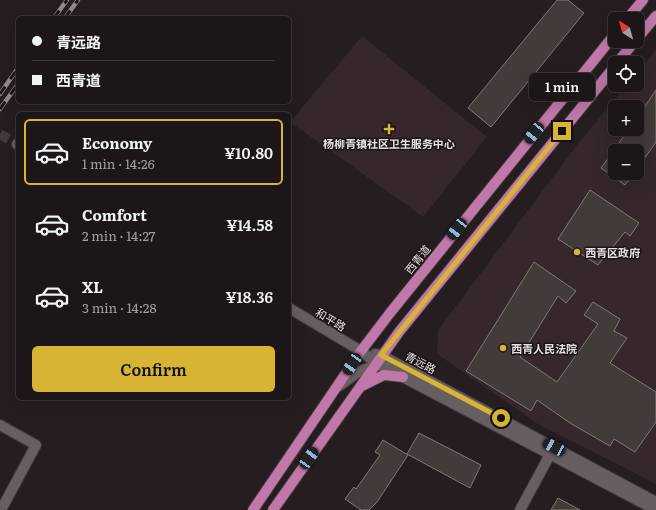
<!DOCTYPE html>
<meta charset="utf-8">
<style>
body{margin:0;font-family:Literata,"Noto Sans SC",serif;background:#292325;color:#f1f3f6;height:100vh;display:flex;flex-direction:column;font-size:15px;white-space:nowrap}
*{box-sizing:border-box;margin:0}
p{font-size:13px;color:#a09fa2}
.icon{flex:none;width:22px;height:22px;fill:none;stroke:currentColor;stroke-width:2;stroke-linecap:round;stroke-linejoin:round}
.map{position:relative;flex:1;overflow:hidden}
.sheet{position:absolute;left:16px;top:112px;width:275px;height:288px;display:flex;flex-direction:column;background:#1c1618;border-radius:6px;box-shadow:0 4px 16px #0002,0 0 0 1px #3a3537}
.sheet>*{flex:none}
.guide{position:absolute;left:16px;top:16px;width:275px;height:88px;border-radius:6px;box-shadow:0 4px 16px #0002,0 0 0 1px #3a3537;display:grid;align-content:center;height:88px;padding:0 16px;background:#1c1618}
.needle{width:26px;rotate:323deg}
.fabs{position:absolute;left:608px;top:12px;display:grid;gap:8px}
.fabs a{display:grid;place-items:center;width:36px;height:36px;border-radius:6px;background:#1c1618;box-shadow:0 4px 16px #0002,0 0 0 1px #3a3537;font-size:20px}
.end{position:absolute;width:18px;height:18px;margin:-9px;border:5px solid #d8b434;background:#111;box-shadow:0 0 0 2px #111}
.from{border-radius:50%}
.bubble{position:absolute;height:28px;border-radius:6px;background:#1c1618;box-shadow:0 4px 16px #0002,0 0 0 1px #3a3537;font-size:13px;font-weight:600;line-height:28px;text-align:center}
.car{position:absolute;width:12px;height:24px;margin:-12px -6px;border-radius:5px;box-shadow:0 0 3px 1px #0007;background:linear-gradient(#222 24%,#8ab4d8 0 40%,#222 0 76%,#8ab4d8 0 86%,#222 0)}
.guide b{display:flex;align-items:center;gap:14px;height:38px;font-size:15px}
.guide b+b{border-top:1px solid #3a3537}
.guide i{width:10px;height:10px;background:#f1f3f6}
ul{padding:7px 0 0;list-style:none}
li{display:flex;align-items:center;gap:12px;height:66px;margin:0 8px 6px;padding:0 8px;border:2px solid transparent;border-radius:6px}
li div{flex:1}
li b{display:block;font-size:15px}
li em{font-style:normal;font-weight:600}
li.current{border-color:#d8b434}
li>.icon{width:36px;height:36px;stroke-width:1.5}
.primary-button{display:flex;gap:8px;margin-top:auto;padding:8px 16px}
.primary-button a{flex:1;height:46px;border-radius:6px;background:#d8b434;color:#111;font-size:16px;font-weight:600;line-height:46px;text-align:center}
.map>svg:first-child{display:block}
.built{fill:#35272b;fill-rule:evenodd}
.building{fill:#433a3a;stroke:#827878}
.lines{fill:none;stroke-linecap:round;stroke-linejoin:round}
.minor-tunnel{stroke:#423a3d;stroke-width:10;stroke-dasharray:10 5;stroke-linecap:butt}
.minor-casing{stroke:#3e3839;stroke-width:12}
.major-casing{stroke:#3e3839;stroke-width:12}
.minor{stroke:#675e61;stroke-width:10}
.major{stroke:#bf78a7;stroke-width:10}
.rail-casing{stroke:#918a8c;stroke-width:4.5}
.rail{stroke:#1c1416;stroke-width:3;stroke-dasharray:9;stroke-linecap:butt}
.route{stroke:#d8b434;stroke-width:5}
.poi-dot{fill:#d8b434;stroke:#1c1416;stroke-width:1.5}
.labels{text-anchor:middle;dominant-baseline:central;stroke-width:3;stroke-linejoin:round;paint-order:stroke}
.poi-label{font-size:11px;font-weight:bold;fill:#e6e0e1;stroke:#1c1416;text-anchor:start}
.street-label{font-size:11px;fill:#e6e0e1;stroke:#1c1416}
</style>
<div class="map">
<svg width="656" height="510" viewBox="0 0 656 510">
<rect width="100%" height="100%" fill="#251d20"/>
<path class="built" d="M362,36L487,137L423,217L290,122Z
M656,50V484L538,424L437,354L438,330L580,141L627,85H637V73ZM615,107H637V129H615ZM615,151H637V173H615Z"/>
<path class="building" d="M557,0H568L584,13L491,127L468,108Z
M656,90V142L637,169V151H615V173H634L625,185L601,168L629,129H637V118Z
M590,190L639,223L630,236L625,232L598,265L558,239Z
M534,262L576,291L566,303L558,296L520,357L557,382L598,324L584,315L593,302L620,319L614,331L627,338L610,363L656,392V422L635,452L614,439L610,446L570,423L537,400L531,411L466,371Z
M419,433L481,465L470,488L407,454Z
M383,440L408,455L377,502L369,510H361L345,499L354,487L356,489L380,455L375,452Z
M558,498L580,510H551Z"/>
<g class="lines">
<path class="minor-tunnel" d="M0,134L17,144"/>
<defs>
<path id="minor" d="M17,144L18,145
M289,308L361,351L376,363L656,510
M375,354L381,355L656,502
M339,386L360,371L380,364
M0,425L36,445L1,510
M520,510L553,449"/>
<path id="major" d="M627,19L643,0
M637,39L656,16
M617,63L635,41
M362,386L384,375L403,377
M253,510L361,351L390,313L615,34
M273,510L399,332L615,66"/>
</defs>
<use href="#minor" class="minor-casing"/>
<use href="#major" class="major-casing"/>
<use href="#minor" class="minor"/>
<use href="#major" class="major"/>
<defs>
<path id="rail" d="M54,18L67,0
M65,18L78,0
M0,94L18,68
M0,109L18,84"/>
</defs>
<use href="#rail" class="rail-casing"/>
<use href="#rail" class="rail"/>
</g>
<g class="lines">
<path class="route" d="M501,418L381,355L562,131"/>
</g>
<g class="poi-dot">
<path d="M387 123h4v4h4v4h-4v4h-4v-4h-4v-4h4z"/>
<circle cx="577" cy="252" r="4"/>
<circle cx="503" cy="348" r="4"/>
</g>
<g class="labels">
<g class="poi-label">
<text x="389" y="143" text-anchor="middle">杨柳青镇社区卫生服务中心</text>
<text x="585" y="252">西青区政府</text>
<text x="511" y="348">西青人民法院</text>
</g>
<g class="street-label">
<text transform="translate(417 259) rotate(-51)">西青道</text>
<text transform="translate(331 319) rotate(31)">和平路</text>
<text transform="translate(421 362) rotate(28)">青远路</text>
</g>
</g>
</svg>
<div class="fabs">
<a><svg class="needle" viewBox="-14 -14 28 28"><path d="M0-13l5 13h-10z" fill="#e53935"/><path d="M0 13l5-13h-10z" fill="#a09fa2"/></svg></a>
<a><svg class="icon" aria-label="locate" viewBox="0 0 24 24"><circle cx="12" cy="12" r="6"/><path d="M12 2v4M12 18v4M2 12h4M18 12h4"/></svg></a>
<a>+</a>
<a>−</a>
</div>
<i class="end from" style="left:501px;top:418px"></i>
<i class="end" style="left:562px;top:131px"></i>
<div class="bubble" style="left:529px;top:73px;width:66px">1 min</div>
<i class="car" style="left:534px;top:133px;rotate:219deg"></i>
<i class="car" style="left:457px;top:229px;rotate:218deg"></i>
<i class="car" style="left:352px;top:364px;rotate:214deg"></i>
<i class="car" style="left:554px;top:447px;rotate:298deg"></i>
<i class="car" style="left:309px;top:458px;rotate:35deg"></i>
<div class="guide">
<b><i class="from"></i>青远路</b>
<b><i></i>西青道</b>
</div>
<section class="sheet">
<ul>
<li class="current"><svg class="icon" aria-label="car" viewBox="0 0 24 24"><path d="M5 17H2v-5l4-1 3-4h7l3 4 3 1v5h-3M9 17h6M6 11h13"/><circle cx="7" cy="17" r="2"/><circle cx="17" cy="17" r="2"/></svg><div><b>Economy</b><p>1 min · 14:26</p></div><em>¥10.80</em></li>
<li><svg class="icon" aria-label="car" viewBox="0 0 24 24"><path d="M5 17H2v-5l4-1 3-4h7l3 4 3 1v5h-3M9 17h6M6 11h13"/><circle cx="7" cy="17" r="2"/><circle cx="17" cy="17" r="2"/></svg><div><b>Comfort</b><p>2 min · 14:27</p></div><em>¥14.58</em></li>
<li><svg class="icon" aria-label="car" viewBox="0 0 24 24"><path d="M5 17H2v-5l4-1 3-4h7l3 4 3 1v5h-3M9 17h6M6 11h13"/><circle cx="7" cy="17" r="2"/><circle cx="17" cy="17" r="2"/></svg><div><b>XL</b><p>3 min · 14:28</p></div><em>¥18.36</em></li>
</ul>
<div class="primary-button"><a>Confirm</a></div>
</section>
</div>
